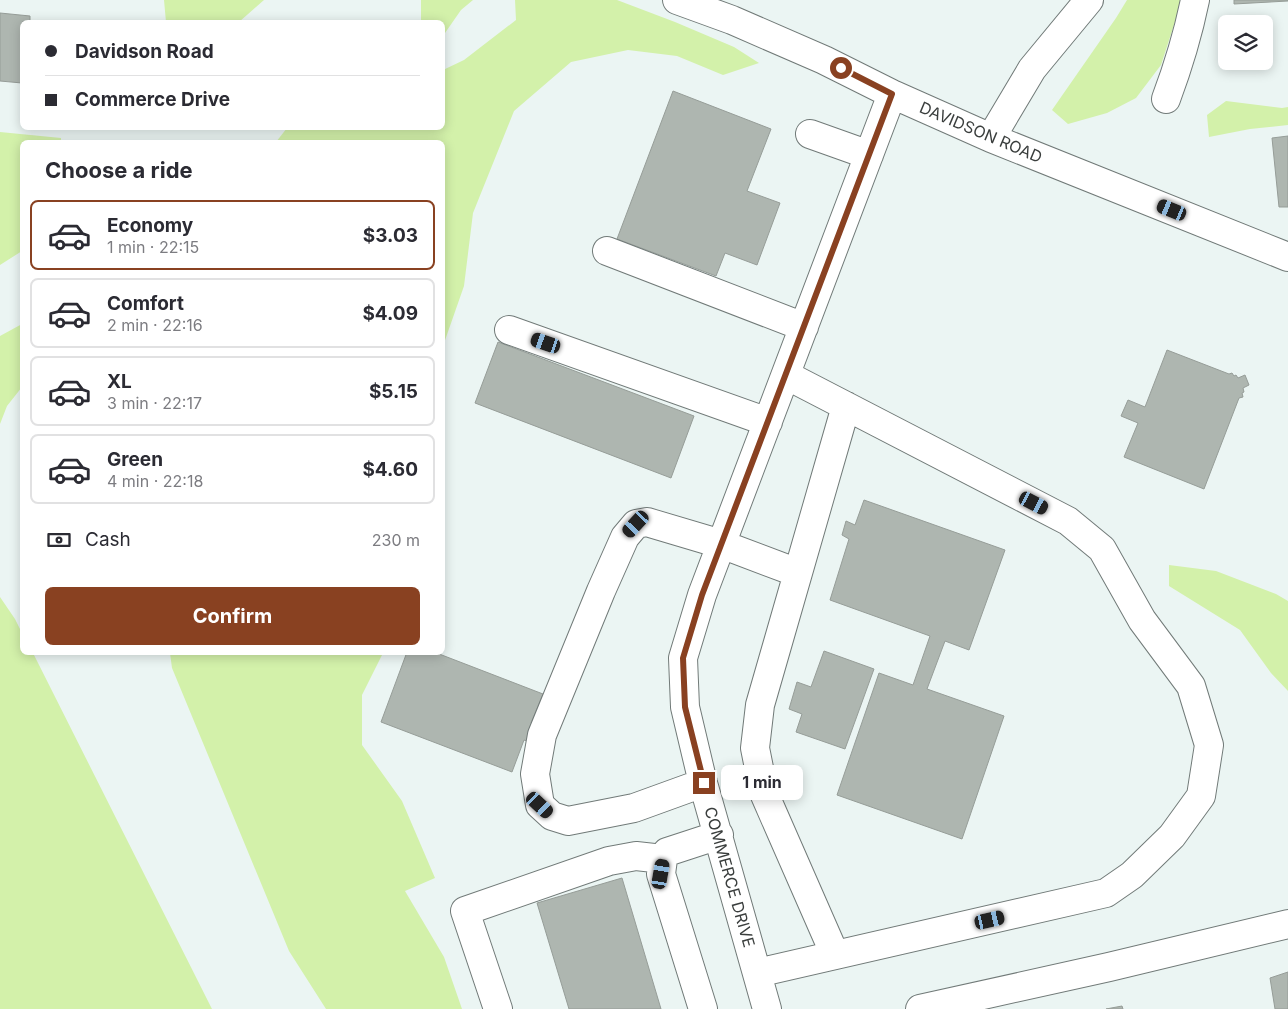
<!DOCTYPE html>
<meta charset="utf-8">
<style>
body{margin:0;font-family:Inter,sans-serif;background:#f7f7f7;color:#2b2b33;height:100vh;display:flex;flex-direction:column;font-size:19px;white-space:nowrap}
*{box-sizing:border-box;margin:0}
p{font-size:16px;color:#7c7c81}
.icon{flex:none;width:28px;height:28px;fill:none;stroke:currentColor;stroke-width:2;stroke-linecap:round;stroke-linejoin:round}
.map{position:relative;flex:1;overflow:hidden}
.drawer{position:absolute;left:20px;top:140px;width:425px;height:515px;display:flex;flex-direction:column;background:#fff;border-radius:8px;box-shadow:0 2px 12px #0003}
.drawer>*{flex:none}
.guide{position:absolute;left:20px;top:20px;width:425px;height:110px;border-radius:8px;box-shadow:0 2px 12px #0003;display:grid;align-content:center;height:110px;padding:0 25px;background:#fff}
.fabs{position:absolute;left:1218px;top:15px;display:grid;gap:10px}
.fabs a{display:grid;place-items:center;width:55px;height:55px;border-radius:8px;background:#fff;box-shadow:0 2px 12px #0003;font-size:25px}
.end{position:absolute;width:22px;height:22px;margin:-11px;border:6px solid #894121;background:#fff;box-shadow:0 0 0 2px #fff}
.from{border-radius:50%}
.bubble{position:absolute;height:35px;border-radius:8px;background:#fff;box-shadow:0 2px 12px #0003;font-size:16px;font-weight:700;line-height:35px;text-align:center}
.car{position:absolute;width:15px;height:30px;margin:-15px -8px;border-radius:6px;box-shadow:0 0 4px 1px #0007;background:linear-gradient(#222 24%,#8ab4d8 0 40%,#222 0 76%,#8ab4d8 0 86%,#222 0)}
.guide b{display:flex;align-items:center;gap:18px;height:48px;font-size:19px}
.guide b+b{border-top:1px solid #e1e1e2}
.guide i{width:12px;height:12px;background:#2b2b33}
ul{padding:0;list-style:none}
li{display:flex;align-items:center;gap:15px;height:70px;margin:0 10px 8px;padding:0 15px;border:2px solid #e1e1e2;border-radius:8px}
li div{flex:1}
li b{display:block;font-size:19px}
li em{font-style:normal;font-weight:700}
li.current{border-color:#894121}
li>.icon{width:45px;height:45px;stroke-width:1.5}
h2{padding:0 25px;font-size:22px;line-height:60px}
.pay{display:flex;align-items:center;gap:12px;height:55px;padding:0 25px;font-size:19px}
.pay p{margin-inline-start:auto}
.cta{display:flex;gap:10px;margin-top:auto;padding:10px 25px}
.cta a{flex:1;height:58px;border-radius:8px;background:#894121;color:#fff;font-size:20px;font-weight:700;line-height:58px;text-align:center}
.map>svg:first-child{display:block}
.green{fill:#d3f1aa}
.building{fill:#aeb6b0;stroke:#969d98}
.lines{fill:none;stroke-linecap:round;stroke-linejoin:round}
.minor-casing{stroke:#717a78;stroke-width:30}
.minor{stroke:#fff;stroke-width:28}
.route{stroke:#894121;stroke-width:6}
.labels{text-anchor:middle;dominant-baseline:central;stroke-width:5;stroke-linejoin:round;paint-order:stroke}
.street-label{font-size:16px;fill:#3a3e3d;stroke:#fff}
</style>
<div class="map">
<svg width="1288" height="1009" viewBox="0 0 1288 1009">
<rect width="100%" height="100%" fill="#ebf5f3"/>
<path class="green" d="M164,0H264L239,22H166Z
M421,0H473L461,10L445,33H443L442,22H421Z
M515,0H617L675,22L734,47L759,63L723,75L677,56L628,50L571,62L514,111L473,213L464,286L443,346L442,142H276L287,128H442L443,70L464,60L516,20Z
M1127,0H1182L1161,65L1136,98L1107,113L1068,124L1052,110L1116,18Z
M1226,101L1282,108L1288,107V125L1250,129L1209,137L1207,115Z
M0,132L61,138V142H22V251L0,265Z
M22,324V387L7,406L0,424V336Z
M1169,565L1216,571L1276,594L1288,601V691L1271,673L1240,630L1169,586Z
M0,597L15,619L22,633V652L33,653L212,1009H0Z
M170,653H383L362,695V745L402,801L435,878L405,891L444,957L462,1009H326L289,951L172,668Z"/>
<path class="building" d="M1234,0H1288V1L1234,4Z
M0,13L30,16V22H22V83L0,81Z
M673,91L771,129L747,191L780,203L757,265L725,253L716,276L617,239Z
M1288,136V207H1279L1272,138Z
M498,342L694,416L671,478L475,403Z
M1167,350L1229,374L1232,373L1234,376L1236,375L1238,378L1245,375L1249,385L1243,388L1244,392L1242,393L1243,397L1239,398L1204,489L1124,457L1138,423L1121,416L1128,400L1145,407Z
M864,500L1005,550L969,650L945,641L927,689L1004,716L962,839L837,795L879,673L913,685L930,636L830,600L849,539L842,535L846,521L855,525Z
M824,651L874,669L845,749L796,732L802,714L789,709L797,682L811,687Z
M407,652H434L543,694L531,723L538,726L532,743L524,740L512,772L381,722Z
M622,878L661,1009H569L537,903Z
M1288,972V1009H1275L1270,978Z
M1122,1006L1123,1009H1106Z"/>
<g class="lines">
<defs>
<path id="minor" d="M677,0L732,20L824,60L892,94L991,138L1288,257
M1166,99C1178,67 1188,34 1195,0
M810,134L869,155
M991,138L1032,69L1089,0
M607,251L804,327
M509,330L768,422
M703,783L634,808L568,821L552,816L540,805L535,774L542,735L601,591L625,537L636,524L647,522L721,544L798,573
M835,955L764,793L755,748L760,705L846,406
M757,973L1106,893L1132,875L1172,836L1201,796L1209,745L1191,686L1142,620L1102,549L1068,521L786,375
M498,1009L465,911L609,861L636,856L663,859
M703,1009L661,874L663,859L667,852L719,835
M767,1009L703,783L685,707L683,658L702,595L892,94
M920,1009L1109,967L1288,924"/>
</defs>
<use href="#minor" class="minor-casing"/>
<use href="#minor" class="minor"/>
</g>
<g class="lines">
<path class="route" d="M704,783L685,707L683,658L702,595L892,94L841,68"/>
</g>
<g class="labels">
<g class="street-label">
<text transform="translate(981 132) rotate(23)">DAVIDSON ROAD</text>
<text transform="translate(730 877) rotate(74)">COMMERCE DRIVE</text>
</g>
</g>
</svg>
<div class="fabs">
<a><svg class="icon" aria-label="layers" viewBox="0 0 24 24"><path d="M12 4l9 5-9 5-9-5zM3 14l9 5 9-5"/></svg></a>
</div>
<i class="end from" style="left:841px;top:68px"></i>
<i class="end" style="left:704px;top:783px"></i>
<div class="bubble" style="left:721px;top:765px;width:82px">1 min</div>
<i class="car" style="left:1172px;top:210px;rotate:292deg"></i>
<i class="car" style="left:546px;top:343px;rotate:289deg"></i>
<i class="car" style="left:1034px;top:503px;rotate:117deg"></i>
<i class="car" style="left:636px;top:524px;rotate:223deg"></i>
<i class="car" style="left:540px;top:805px;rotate:133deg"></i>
<i class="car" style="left:661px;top:874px;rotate:10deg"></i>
<i class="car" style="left:990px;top:920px;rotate:77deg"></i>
<div class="guide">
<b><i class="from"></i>Davidson Road</b>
<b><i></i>Commerce Drive</b>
</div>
<section class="drawer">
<h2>Choose a ride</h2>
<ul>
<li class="current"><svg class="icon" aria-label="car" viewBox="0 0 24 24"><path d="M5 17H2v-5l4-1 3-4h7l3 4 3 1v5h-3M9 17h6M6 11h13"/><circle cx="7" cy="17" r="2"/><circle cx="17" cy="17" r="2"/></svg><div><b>Economy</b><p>1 min · 22:15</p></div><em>$3.03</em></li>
<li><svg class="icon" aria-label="car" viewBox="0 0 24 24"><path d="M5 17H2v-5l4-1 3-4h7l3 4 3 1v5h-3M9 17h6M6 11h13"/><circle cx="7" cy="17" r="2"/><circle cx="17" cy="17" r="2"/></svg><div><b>Comfort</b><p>2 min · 22:16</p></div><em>$4.09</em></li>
<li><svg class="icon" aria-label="car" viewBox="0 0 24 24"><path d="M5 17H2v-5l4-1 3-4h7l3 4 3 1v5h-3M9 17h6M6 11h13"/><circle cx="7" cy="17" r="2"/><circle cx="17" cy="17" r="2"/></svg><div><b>XL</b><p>3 min · 22:17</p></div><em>$5.15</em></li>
<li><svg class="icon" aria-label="car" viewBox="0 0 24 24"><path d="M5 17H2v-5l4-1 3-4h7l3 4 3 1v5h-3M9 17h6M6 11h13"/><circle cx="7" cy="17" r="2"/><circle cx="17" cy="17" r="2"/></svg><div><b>Green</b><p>4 min · 22:18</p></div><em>$4.60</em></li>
</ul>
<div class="pay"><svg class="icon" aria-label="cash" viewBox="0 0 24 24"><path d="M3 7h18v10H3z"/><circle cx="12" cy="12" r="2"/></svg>Cash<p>230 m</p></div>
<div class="cta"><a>Confirm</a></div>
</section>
</div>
